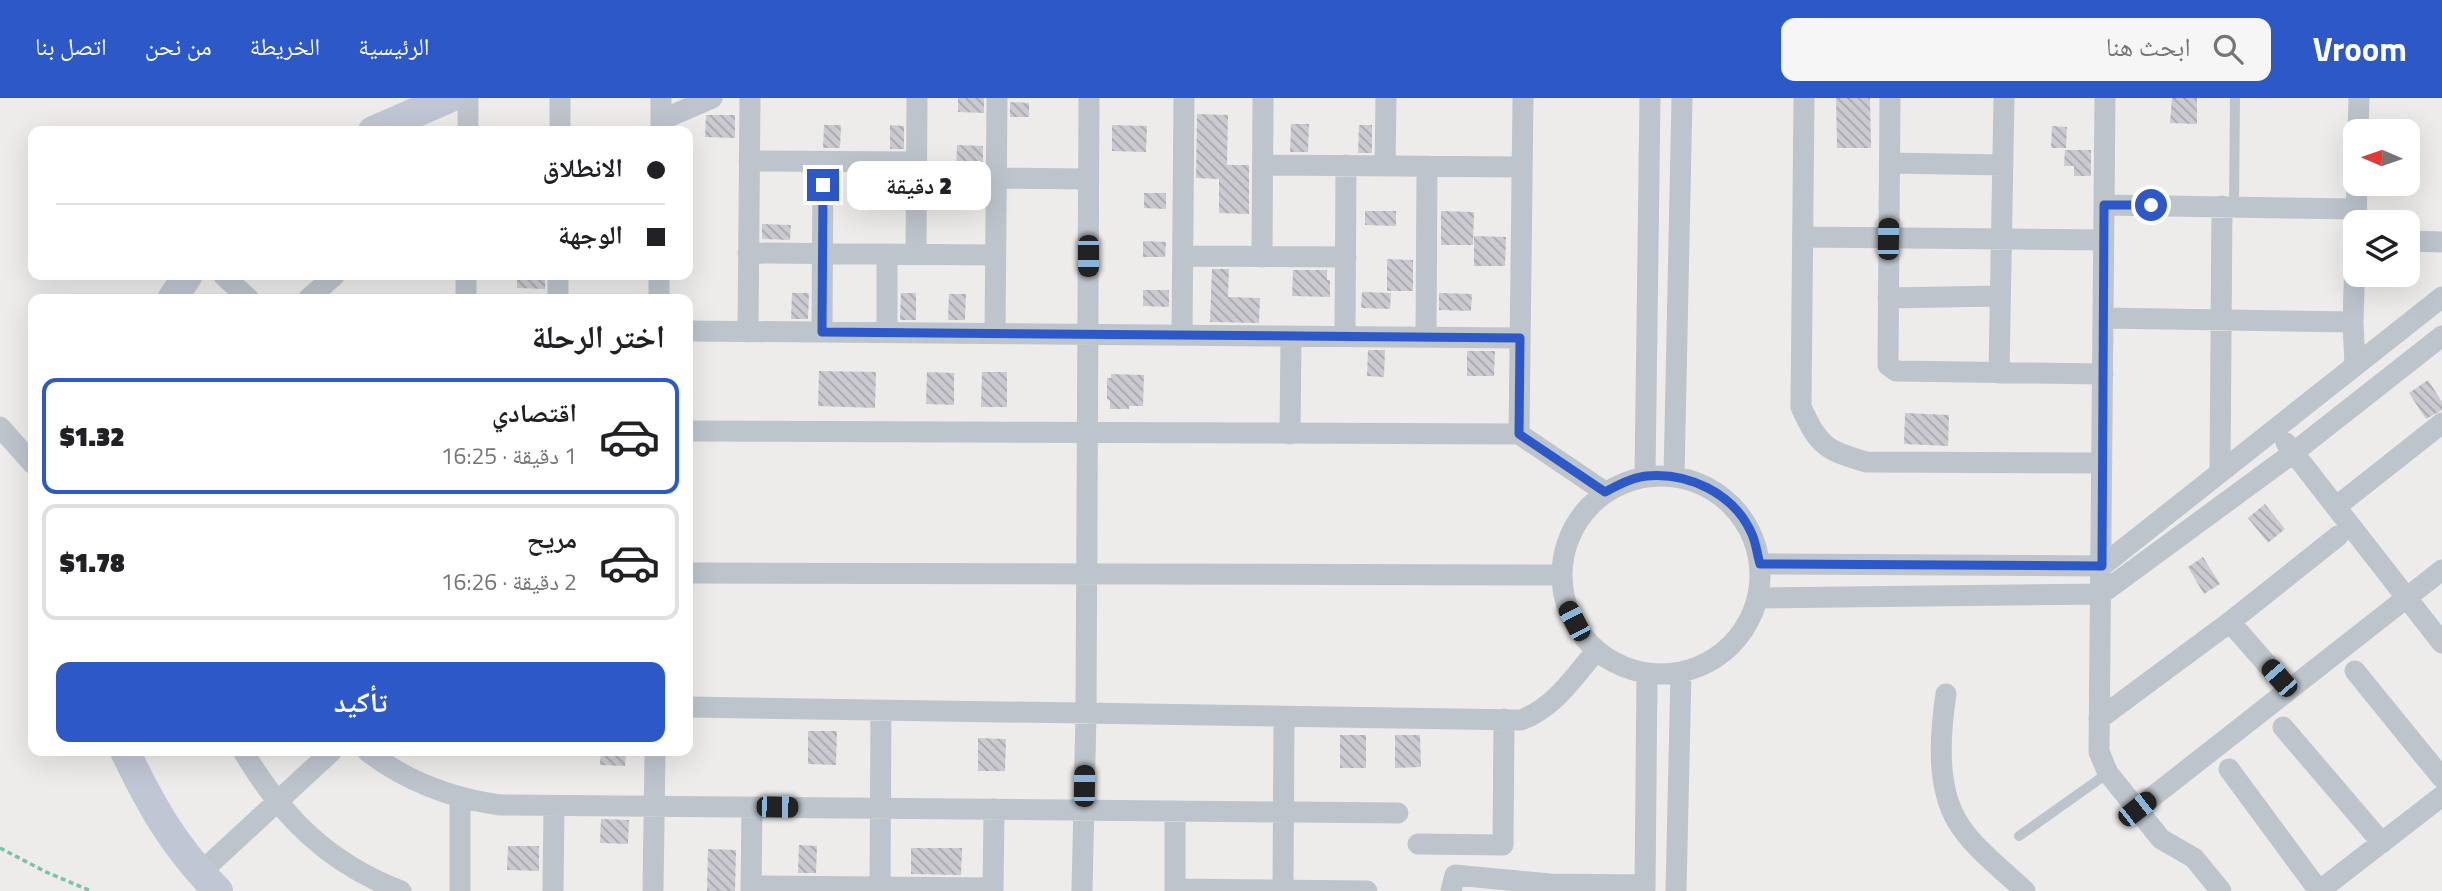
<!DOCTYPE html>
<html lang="ar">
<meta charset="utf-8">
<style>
body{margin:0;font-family:"Titillium Web","Noto Naskh Arabic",sans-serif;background:#f6f6f6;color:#202124;direction:rtl;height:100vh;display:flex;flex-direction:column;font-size:26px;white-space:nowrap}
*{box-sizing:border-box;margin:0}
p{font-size:23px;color:#757577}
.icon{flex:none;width:38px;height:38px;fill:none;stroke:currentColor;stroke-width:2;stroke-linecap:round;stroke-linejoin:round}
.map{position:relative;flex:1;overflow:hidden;direction:ltr}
.drawer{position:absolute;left:28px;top:196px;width:665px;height:462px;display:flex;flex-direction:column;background:#fff;border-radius:14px;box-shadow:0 7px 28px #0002;direction:rtl}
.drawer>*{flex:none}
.banner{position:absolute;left:28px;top:28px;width:665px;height:154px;border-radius:14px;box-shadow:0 7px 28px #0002;direction:rtl;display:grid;align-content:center;height:154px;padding:0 28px;background:#fff}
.needle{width:46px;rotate:272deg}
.tools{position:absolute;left:2343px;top:21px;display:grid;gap:14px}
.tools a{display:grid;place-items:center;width:77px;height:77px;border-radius:14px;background:#fff;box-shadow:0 7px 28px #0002;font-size:35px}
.end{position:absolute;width:32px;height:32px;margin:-16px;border:9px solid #2c58c8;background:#fff;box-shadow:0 0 0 4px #fff}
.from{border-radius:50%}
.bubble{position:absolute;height:49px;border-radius:14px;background:#fff;box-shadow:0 7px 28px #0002;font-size:23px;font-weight:800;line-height:49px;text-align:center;direction:rtl}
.car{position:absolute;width:21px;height:42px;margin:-21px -10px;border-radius:9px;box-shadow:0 0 5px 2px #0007;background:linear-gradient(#222 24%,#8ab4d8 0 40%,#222 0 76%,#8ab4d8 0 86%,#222 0)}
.banner b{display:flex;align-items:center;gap:24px;height:66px;font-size:26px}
.banner b+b{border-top:2px solid #e0e0e0}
.banner i{width:18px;height:18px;background:#202124}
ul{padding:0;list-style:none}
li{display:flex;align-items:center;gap:21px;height:116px;margin:0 14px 10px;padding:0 14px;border:4px solid #e0e0e0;border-radius:14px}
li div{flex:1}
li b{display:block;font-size:26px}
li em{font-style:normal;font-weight:800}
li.selected{border-color:#2c58c8}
li>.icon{width:63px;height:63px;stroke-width:1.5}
h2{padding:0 28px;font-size:32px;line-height:84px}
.cta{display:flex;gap:14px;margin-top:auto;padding:14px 28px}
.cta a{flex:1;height:80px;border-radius:14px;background:#2c58c8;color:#fff;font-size:28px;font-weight:800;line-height:80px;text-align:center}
header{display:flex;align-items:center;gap:42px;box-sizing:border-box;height:98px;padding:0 35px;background:#2c58c8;color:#fff}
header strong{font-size:33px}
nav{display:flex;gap:38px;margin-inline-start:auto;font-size:24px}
.search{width:490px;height:63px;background:#f6f6f6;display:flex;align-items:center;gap:18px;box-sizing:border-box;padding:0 24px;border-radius:14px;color:#757577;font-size:26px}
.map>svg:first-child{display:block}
.building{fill:url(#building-back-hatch)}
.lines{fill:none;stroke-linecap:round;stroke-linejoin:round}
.path{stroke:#79c2aa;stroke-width:3.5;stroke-dasharray:5 3.5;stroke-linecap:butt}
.lane{stroke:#bec4cc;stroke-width:10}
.street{stroke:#bec4cc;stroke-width:21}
.secondary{stroke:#c0c6d3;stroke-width:30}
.route{stroke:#2c58c8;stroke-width:9}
</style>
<header>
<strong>Vroom</strong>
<div class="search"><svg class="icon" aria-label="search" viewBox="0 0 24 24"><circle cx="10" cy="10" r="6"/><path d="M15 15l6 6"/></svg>ابحث هنا</div>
<nav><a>الرئيسية</a><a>الخريطة</a><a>من نحن</a><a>اتصل بنا</a></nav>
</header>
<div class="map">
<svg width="2442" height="793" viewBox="0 0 2442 793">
<defs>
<pattern id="building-back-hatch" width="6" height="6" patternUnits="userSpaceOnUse" patternTransform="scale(1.75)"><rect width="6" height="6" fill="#cacad0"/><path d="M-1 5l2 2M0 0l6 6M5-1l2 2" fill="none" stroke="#a6a6ac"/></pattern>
</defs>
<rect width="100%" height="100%" fill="#eeeceb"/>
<path class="building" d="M958,0H984V15L958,14Z
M1836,0H1870L1871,50H1837Z
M2172,0H2197V26L2170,25Z
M1010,4L1029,5V19H1010Z
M1197,16L1228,17L1227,67H1249V116L1219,115V81L1196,80Z
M706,17H735V40L705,39Z
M1291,26H1309L1308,54H1290Z
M824,27H841L840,50H823Z
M890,27L904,28V51H890Z
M1112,27L1147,28L1146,54L1112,53Z
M1359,27H1372V55H1358Z
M2052,28L2067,29L2066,50H2051Z
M957,47L983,48V79L956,78Z
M2065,52H2091V78H2074V68H2064Z
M935,79H962V96L935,95Z
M1144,95H1166V111L1144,110Z
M1365,113H1396V128L1365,127Z
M1441,113L1474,114L1473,147H1441Z
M762,126L791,127L790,142L762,141Z
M1474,138L1506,139L1505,168H1474Z
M1143,143L1166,144L1165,159H1143Z
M1387,161L1413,162V193H1387Z
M1212,171H1229L1228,199L1260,200L1259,225L1210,224Z
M1293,172H1327V182H1330V199L1292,198Z
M517,177H545V191L517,190Z
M1143,192H1169V209L1143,208Z
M1362,194L1391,195L1390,211L1361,210Z
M792,195H809L808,221H791Z
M901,195H916V222H900Z
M1439,195L1472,196L1471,213L1439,212Z
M949,196H966L965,222H948Z
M1368,252H1385L1384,279L1367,278Z
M1467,253H1495L1494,278H1467Z
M819,273L876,274L875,310L818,308Z
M927,274L954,275V307L926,306Z
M982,274H1007V309H981Z
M1111,276L1144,277L1143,308H1129V311H1110V302L1107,301V280H1111Z
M2428,282L2442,304V312L2426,321L2409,295Z
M1905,315L1949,317L1948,348L1904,346Z
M2265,406L2285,431L2268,445L2248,420Z
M2203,459L2220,486L2204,496L2188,469Z
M808,633H837L836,667L808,666Z
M1340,637H1366V670H1340Z
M1395,637H1420L1421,669L1395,670Z
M978,640L1006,641L1005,673H978Z
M601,653H626L625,668L600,667Z
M601,721L629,722L628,746L600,745Z
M799,747L817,748L816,775H798Z
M508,748H539V773L507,772Z
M911,750H962L961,777L911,776Z
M708,751L736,752L735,793H707Z"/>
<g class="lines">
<path class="path" d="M0,750L46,774L91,793"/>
<path class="lane" d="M2234,108L2235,0
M2019,738L2108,675"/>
<path class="street" d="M1804,0L1801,309C1819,348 1825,352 1866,364L2102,365
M1890,0L1888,267L1896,273L2103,276
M2105,0L2099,654L2108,675L2161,741L2194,760L2221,793
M661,22L712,0
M468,33V0
M560,33V0
M661,33V0
M2358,33L2359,0
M749,63L916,64
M1890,65L2003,67
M1263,67L1522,69
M1385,68L1386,0
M996,80L1088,81
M2104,107L2356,111
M2356,124L2357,86
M1803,139L2104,142
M2408,143L2442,144
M748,155L995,157
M916,156L917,0
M1183,158L1346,159
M1262,159L1263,0
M223,177L249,201
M1888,200L2000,198
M308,201L335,177
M466,201V177
M558,201V177
M659,201V177
M2103,220L2353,224
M688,233L1520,240
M748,234L750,0
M822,234L823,64
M887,235V156
M995,236L997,0
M1182,237L1184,0
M1345,238L1346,67
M1426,239L1427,68
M2355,268L2353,224L2356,130
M1999,275L2004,0
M0,329L33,366
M688,333L1519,336L1605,394
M1290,336L1291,238
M1519,336L1523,0
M2286,345L2442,545
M2220,372L2222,108
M1562 477a99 99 0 1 1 198 0a99 99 0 1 1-198 0Z
M1645,378L1650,0
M1674,378L1682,0
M2337,408L2442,325
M1760,466L2102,468L2442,199
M688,475L1561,477
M1758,500L2101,496L2293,355L2442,238
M2230,524L2279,580
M2355,573L2442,680
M1946,596C1940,636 1936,687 1957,723C1973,750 2002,771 2025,793
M688,609L1521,622C1554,610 1574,579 1596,553
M2099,621L2230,524L2338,438
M2283,629L2382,745
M243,653C282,719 328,765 401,793
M367,653C407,684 450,700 500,707L1398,715
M2229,671L2319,793
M2137,711L2442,472
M1418,746L1503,747L1504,621
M200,775L332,653
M751,788L993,790
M880,789L881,613
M1175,791L1367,793
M460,793V700
M553,793L554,708
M653,793L655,653
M751,793L752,709
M993,793L994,711
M1082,793L1086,616L1089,0
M1175,793V713
M1283,793L1284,619
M1451,793L1455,777L1550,786L1645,787
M1645,793L1647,577
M1676,793L1681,575
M2319,793L2442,698"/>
<path class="secondary" d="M373,33L449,0
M172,201L188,177
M125,653C151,708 175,750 218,793"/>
</g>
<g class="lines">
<path class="route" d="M823,87L822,234L1520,240L1519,336L1605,394C1618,387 1631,380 1646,378C1688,374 1733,395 1751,434C1756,444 1757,456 1760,466L2102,468L2104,107H2151"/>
</g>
</svg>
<div class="tools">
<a><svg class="needle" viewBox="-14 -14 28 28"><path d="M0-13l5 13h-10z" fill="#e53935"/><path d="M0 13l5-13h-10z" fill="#757577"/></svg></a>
<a><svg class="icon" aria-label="layers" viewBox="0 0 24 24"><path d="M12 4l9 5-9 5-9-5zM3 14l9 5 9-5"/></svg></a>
</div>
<i class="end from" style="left:2151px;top:107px"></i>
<i class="end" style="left:823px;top:87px"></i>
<div class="bubble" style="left:847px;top:63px;width:144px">2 دقيقة</div>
<i class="car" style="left:1888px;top:141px;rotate:1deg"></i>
<i class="car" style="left:1088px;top:158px;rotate:180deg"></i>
<i class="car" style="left:1574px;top:523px;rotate:332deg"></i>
<i class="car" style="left:2279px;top:580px;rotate:319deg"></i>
<i class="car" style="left:1084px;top:688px;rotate:1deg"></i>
<i class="car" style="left:777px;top:709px;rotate:91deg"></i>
<i class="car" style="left:2137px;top:711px;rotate:52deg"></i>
<div class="banner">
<b><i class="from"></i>الانطلاق</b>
<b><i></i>الوجهة</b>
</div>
<section class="drawer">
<h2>اختر الرحلة</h2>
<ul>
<li class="selected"><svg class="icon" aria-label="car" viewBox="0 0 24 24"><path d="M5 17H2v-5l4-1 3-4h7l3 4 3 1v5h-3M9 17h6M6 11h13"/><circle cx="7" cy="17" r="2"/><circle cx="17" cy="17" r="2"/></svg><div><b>اقتصادي</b><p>1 دقيقة · 16:25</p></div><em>$1.32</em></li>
<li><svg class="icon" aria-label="car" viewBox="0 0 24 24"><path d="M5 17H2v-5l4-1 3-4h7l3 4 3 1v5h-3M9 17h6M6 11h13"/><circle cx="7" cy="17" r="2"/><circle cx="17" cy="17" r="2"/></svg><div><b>مريح</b><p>2 دقيقة · 16:26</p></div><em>$1.78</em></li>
</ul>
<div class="cta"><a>تأكيد</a></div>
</section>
</div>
